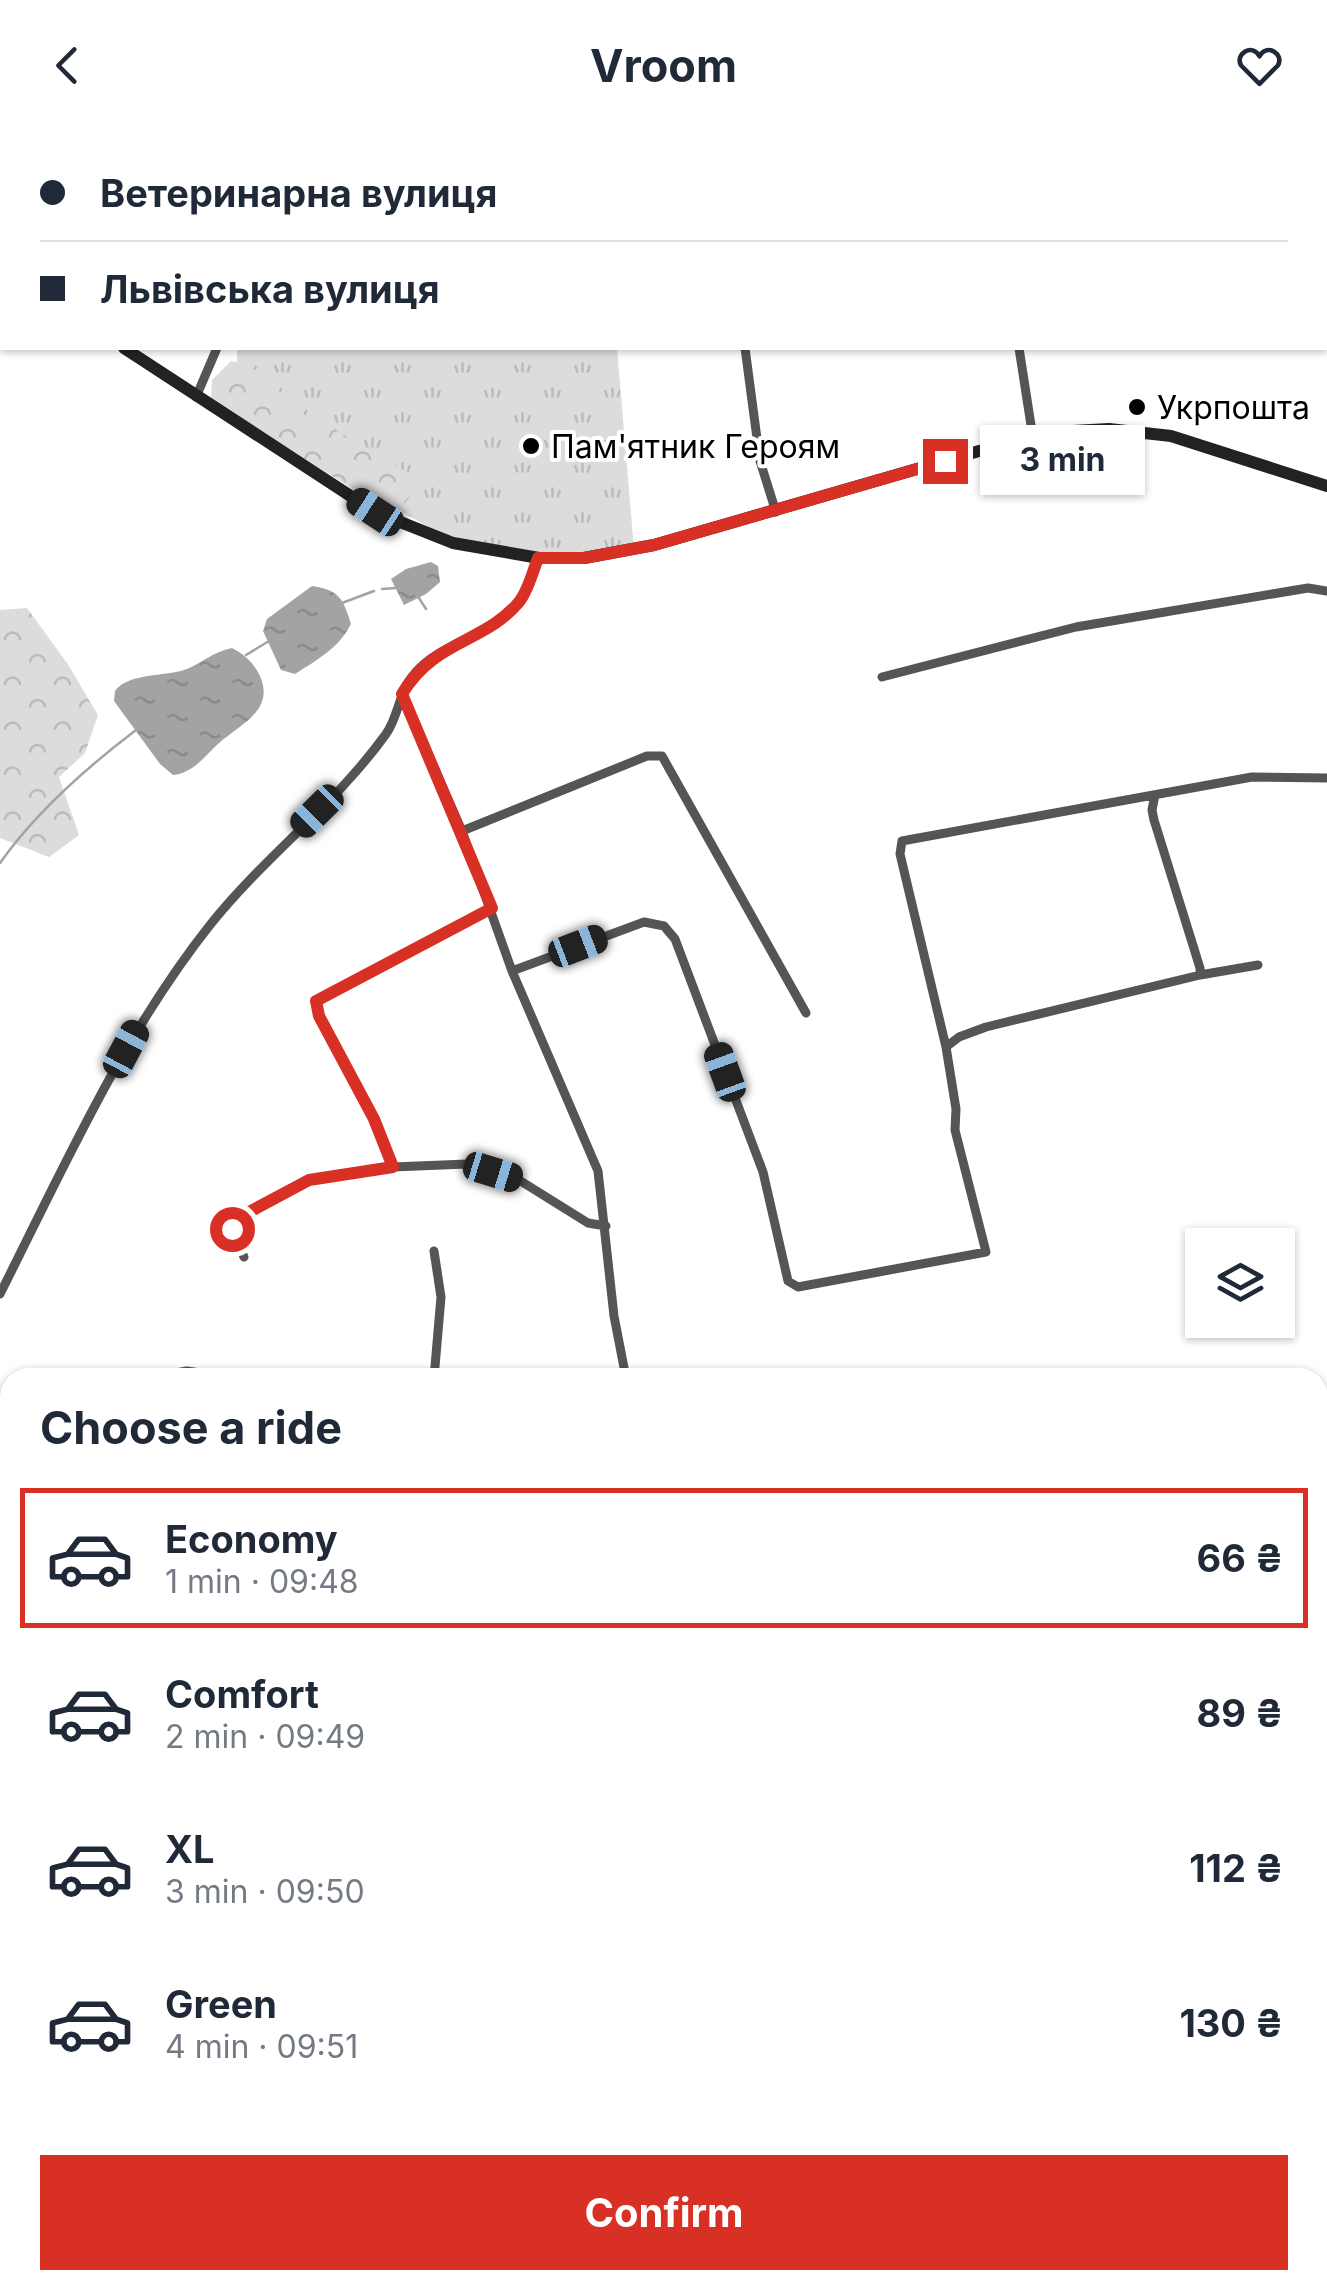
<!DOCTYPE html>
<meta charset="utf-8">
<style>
body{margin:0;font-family:Inter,sans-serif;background:#f6f6f7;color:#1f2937;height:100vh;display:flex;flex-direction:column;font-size:38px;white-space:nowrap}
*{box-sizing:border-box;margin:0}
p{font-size:32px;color:#747a83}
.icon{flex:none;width:55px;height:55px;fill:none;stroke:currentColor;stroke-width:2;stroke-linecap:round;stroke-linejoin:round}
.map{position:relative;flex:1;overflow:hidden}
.side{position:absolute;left:0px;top:1238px;width:1328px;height:922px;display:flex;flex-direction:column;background:#fff;border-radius:30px 30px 0 0;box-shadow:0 2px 8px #0004}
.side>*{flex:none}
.guide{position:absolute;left:0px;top:0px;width:1328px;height:220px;box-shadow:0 2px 8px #0004;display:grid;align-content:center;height:220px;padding:0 40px;background:#fff}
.controls{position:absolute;left:1185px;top:1098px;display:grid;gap:20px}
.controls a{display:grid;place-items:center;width:110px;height:110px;border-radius:0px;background:#fff;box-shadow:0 2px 8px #0004;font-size:50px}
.end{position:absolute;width:45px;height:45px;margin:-22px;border:12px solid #d93025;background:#fff;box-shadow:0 0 0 5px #fff}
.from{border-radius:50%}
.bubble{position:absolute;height:70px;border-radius:0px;background:#fff;box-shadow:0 2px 8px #0004;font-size:32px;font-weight:700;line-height:70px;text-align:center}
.car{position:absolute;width:30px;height:60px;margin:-30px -15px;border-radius:12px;box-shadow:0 0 8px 2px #0007;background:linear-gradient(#222 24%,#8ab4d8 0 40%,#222 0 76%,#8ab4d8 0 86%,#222 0)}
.guide b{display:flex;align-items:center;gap:35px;height:95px;font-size:38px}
.guide b+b{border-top:2px solid #e0e1e3}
.guide i{width:25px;height:25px;background:#1f2937}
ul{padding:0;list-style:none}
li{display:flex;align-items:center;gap:30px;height:140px;margin:0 20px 15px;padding:0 20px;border:5px solid transparent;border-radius:0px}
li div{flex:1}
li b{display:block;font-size:38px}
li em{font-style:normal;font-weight:700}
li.selected{border-color:#d93025}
li>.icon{width:90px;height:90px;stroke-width:1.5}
h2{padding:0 40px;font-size:45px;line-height:120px}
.action{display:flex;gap:20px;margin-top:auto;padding:20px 40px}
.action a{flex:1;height:115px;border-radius:0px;background:#d93025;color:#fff;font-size:40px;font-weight:700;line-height:115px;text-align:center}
header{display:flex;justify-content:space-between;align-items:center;height:130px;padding:0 40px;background:#fff;font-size:45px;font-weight:700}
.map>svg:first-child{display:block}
.grass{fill:url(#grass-tufts)}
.forest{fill:url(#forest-crowns)}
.water{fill:url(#water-ripples)}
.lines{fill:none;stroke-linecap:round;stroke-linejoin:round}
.stream{stroke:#a3a3a3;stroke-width:2.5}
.street{stroke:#555;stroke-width:9}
.secondary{stroke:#222;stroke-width:12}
.rail-casing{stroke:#000;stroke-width:6}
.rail{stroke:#fff;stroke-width:2.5;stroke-dasharray:8;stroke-linecap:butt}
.route{stroke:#d93025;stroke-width:12}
.poi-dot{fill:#000;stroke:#fff;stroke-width:4}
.labels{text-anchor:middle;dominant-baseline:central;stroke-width:8;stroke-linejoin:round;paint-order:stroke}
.poi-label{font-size:32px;fill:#000;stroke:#fff;text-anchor:start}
</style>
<header><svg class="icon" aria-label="back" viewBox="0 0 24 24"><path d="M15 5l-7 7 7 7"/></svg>Vroom<svg class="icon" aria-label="heart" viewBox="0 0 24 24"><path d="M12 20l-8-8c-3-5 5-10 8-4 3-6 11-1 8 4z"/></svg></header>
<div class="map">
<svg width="1327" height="2159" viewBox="0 0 1327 2159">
<defs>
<pattern id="grass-tufts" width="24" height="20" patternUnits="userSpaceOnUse" patternTransform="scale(2.5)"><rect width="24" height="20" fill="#dcdcdc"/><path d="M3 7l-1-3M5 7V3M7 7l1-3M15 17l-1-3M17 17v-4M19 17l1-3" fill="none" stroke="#bbb"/></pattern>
<pattern id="forest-crowns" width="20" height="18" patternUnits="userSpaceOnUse" patternTransform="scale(2.5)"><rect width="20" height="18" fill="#dcdcdc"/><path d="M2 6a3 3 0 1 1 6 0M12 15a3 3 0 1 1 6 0" fill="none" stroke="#bbb"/></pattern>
<pattern id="water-ripples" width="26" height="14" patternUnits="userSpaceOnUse" patternTransform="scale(2.5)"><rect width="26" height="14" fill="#a3a3a3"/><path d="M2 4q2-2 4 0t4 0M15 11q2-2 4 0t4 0" fill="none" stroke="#8b8b8b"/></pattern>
</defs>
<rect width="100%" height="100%" fill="#fff"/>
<path class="grass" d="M237,218H617L634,419L584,428L462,416L395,378L237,238Z"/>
<path class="forest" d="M231,231L266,238L290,269L380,329L417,346L411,366L399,379L373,372L211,269L212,250Z
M27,478L67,533L98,585L85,623L59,647L79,705L49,727L0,708V480Z
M1327,1335V1704L1322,1706L1318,1729V1336Z
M0,1579L10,1585V2150H144L145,2159H0Z
M1322,2060L1327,2068V2159H813L803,2150H1266L1295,2158L1294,2150H1318V2061Z"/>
<path class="water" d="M431,432L438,436L440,452L426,464L404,475L391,449L406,439Z
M312,456C339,460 343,468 351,494C339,518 317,530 295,544L281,540L263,501L267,489Z
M232,518C244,524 254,533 260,546C275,581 240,594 218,614C204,627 193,643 173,645L160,634L114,571L115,561C127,544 161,546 181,541C199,536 213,521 232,518Z"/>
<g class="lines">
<path class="stream" d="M382,459L396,458
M417,465L426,479
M342,473L374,461
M246,525L269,511
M0,733C36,682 86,638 136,600
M0,1476L10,1488
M0,2089L10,2085
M120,2150L127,2159
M277,2150L280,2159
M1211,2150L1228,2159
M241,2159L264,2150"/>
<path class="street" d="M723,0V2
M115,2L116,0
M319,2L320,0
M1020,2L1021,0
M745,218L760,331L776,382
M1019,218L1033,308
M196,267L217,218
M882,547L1076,497L1308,458L1327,461
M402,564L462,701L512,841L598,1041L614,1186L626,1248
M1155,665L1152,680L1154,690L1200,838V845
M462,701L647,626H662L806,883
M512,841L644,792L664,796L675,809L763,1042L788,1151L798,1157L986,1122L955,1000L956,979L946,917L900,724L902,711L1252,647L1327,648
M946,917L959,907L986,897L1200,845L1258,835
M393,1037L375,989L319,886L316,871L491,778
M434,1121L441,1167L434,1248
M244,1127L232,1099L234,1091L309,1050L393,1037L467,1034L519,1050L588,1093L606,1096
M0,1164C64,1037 122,906 210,795C264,727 335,675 386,604C399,586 399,560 415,543C443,510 496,506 521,470C529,459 533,441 539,428
M148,1248L187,1241L233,1248
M0,1327L10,1343
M361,2150L365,2159"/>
<path class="secondary" d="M0,130L2,132
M124,218L375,382L453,413L539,428H584L654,415L979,321L1073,301L1109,299L1171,306L1327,356"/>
<defs>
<path id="rail" d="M0,1573L10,1580
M158,2150L160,2159"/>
</defs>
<use href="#rail" class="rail-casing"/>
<use href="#rail" class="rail"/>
</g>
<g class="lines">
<path class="route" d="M232,1099L234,1090L309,1050L393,1037L374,989L319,886L316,871L492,778L402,564C434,510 485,513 519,472C528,461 533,441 538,428H584L654,415L945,331"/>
</g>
<g class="poi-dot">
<circle cx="1137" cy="277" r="10"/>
<circle cx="531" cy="316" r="10"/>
</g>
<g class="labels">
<g class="poi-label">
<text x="1157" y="277">Укрпошта</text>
<text x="551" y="316">Пам'ятник Героям</text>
</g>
</g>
</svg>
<div class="controls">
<a><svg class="icon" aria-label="layers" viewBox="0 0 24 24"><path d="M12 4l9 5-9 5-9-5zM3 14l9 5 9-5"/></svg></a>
</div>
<i class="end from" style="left:232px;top:1099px"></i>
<i class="end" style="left:945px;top:331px"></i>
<div class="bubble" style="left:980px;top:295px;width:165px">3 min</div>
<i class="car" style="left:375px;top:382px;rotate:303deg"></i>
<i class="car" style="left:317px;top:681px;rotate:225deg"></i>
<i class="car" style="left:578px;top:816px;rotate:69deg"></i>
<i class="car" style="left:126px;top:919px;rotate:28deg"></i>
<i class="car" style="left:725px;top:942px;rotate:340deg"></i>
<i class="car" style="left:493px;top:1042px;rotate:107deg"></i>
<div class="guide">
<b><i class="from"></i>Ветеринарна вулиця</b>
<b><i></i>Львівська вулиця</b>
</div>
<section class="side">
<h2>Choose a ride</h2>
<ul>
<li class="selected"><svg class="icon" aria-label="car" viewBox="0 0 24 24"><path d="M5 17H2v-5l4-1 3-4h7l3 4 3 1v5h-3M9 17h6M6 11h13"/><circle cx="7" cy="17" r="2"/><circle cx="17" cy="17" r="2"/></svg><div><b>Economy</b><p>1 min · 09:48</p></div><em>66 ₴</em></li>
<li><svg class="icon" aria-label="car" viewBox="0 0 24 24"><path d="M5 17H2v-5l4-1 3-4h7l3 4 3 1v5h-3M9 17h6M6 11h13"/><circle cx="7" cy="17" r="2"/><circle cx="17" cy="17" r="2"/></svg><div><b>Comfort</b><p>2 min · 09:49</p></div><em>89 ₴</em></li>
<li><svg class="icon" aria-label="car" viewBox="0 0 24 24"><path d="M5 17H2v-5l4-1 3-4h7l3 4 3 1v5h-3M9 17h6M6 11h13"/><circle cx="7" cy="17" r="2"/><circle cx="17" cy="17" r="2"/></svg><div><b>XL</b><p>3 min · 09:50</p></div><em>112 ₴</em></li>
<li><svg class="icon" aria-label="car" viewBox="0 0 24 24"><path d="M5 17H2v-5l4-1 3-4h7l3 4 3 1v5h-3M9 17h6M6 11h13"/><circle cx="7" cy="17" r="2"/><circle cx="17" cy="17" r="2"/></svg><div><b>Green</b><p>4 min · 09:51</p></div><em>130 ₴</em></li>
</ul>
<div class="action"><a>Confirm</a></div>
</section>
</div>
